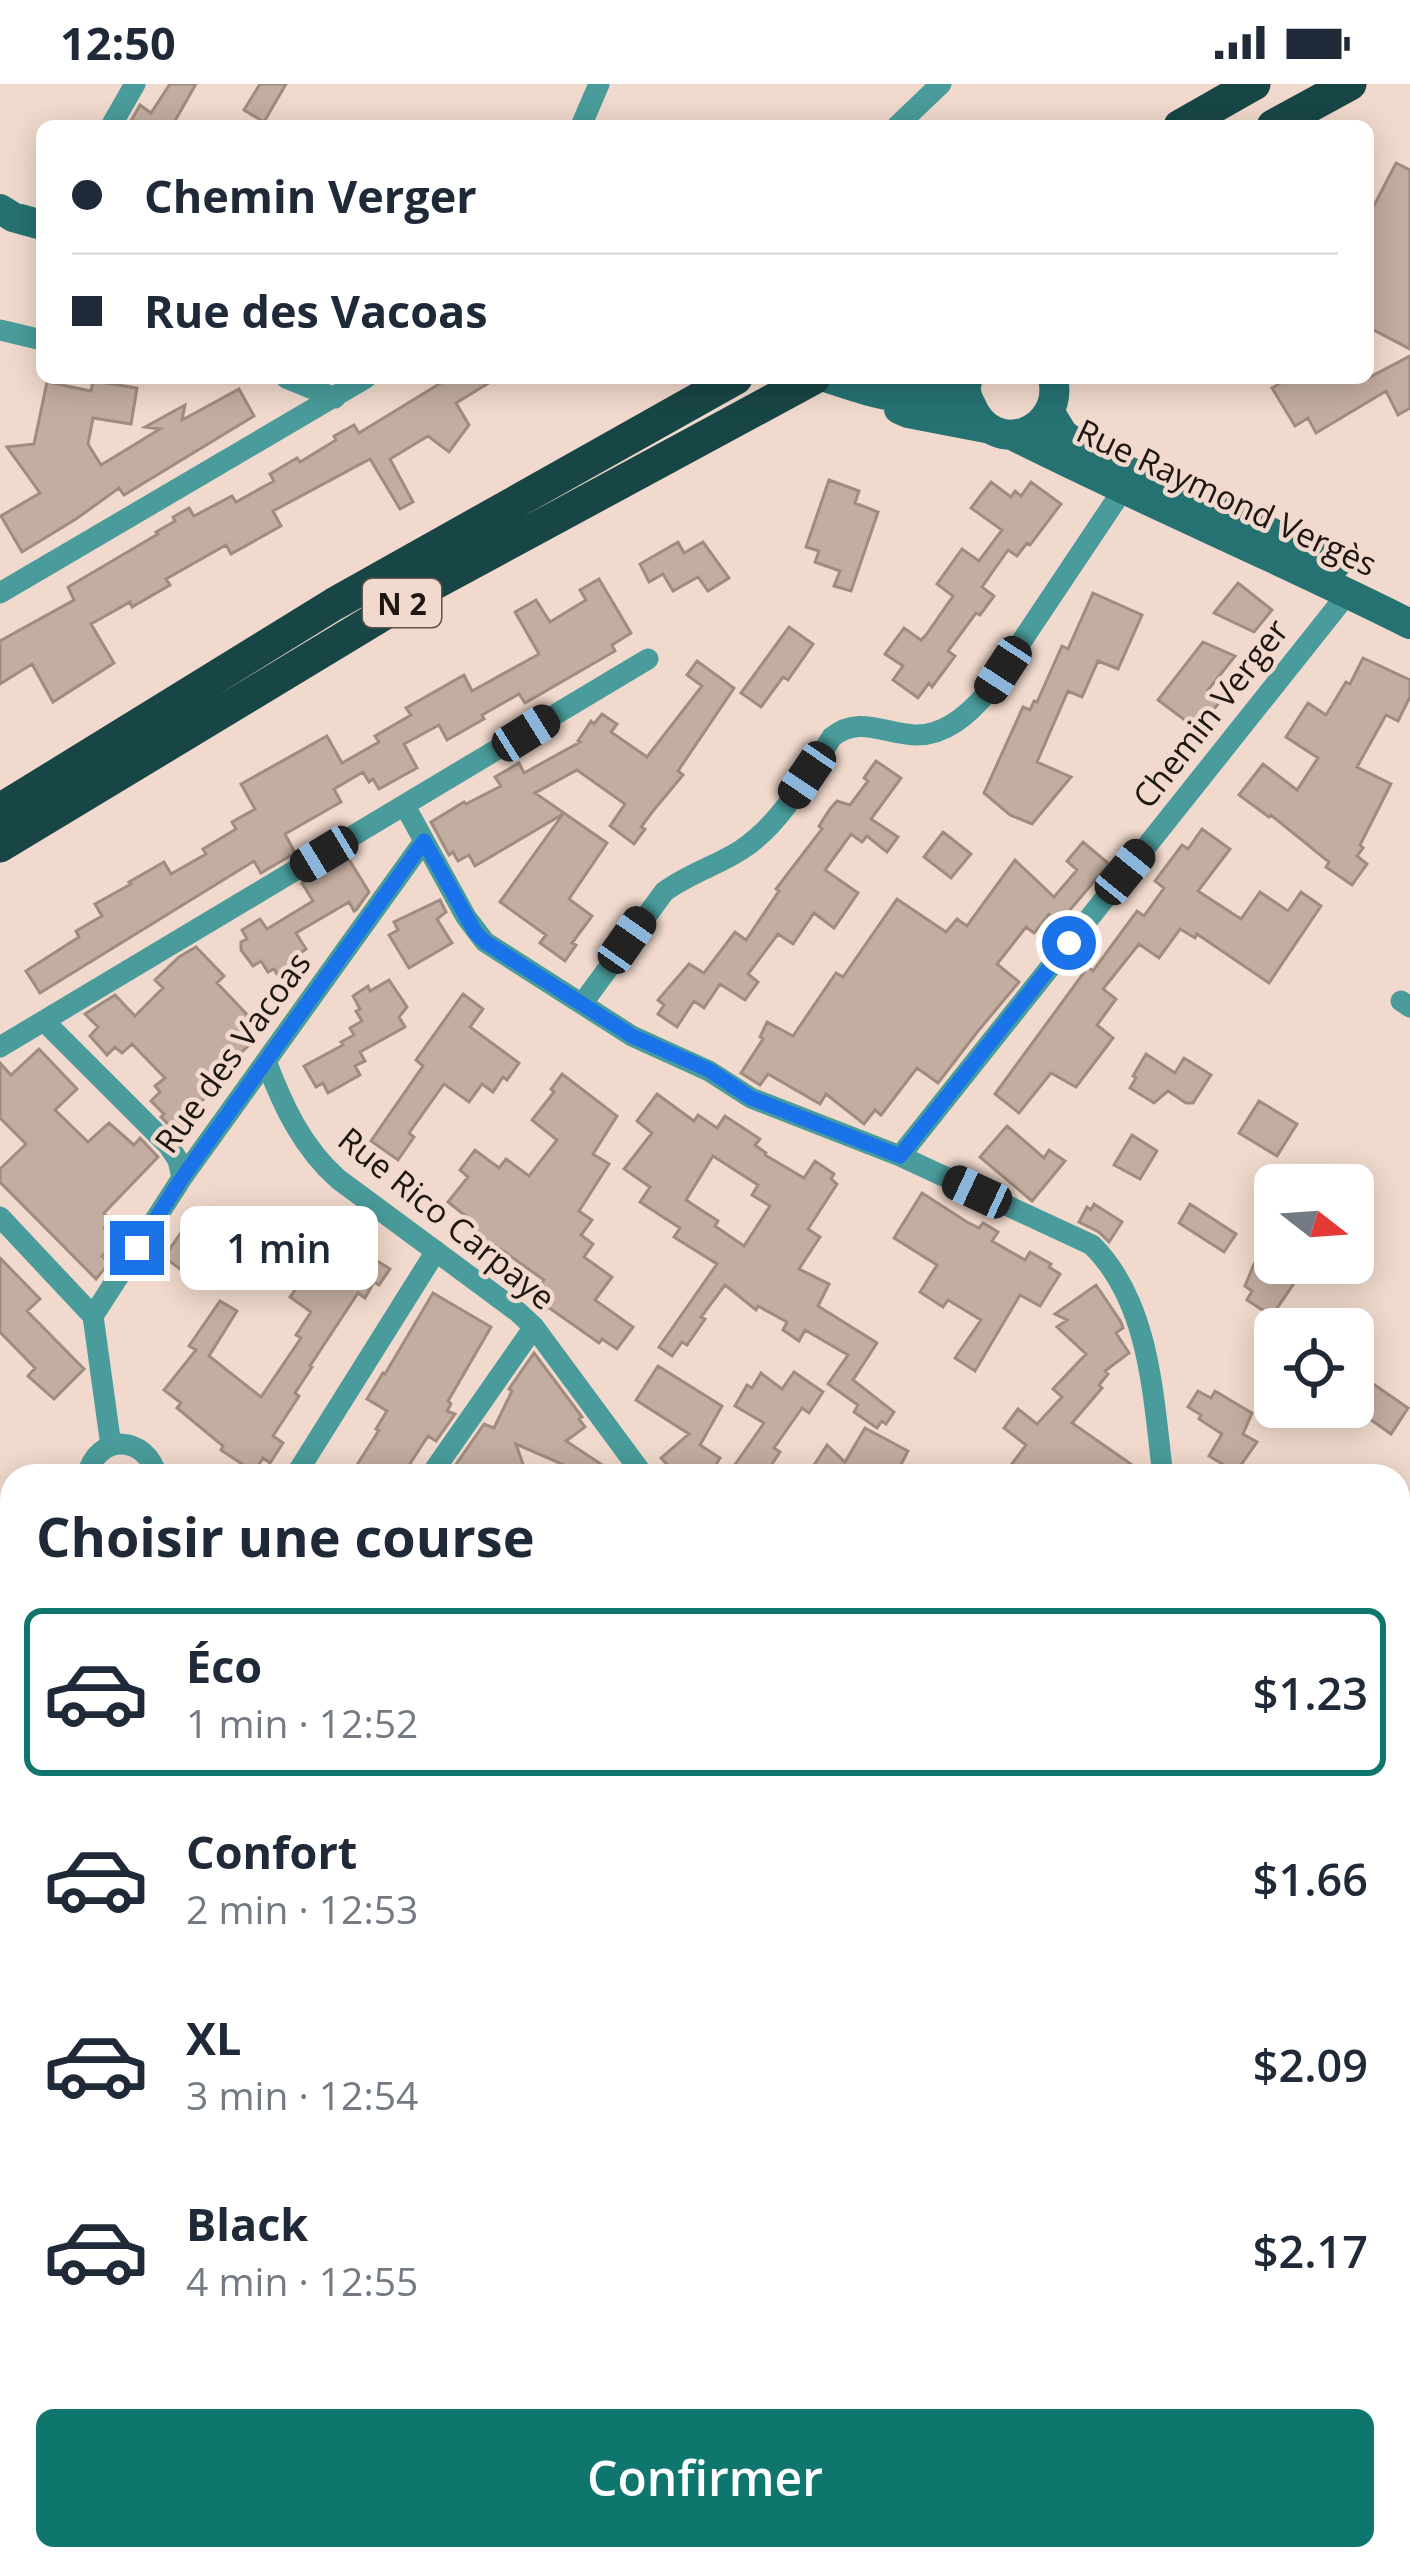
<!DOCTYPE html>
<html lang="fr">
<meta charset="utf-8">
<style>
body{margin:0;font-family:"Open Sans",sans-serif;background:#f2f2f3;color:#1f2937;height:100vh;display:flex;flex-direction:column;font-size:45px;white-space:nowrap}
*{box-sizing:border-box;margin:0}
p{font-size:39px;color:#747a83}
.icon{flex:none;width:66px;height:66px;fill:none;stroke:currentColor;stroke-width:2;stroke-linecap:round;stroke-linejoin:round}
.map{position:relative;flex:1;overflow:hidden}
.details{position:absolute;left:0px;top:1380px;width:1410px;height:1107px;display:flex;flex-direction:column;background:#fff;border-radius:36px 36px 0 0;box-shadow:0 6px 30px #0003}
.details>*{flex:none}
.banner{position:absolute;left:36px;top:36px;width:1338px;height:264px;border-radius:18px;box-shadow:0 6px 30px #0003;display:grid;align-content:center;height:264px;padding:0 36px;background:#fff}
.needle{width:78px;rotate:107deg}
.fabs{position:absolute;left:1254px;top:1080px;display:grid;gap:24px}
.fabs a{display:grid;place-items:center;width:120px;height:120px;border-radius:18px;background:#fff;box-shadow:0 6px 30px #0003;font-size:60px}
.end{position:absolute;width:54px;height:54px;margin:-27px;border:15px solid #1a73e8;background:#fff;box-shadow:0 0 0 6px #fff}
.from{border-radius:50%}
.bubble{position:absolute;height:84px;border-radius:18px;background:#fff;box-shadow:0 6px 30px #0003;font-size:39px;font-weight:600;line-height:84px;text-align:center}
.car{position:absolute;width:36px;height:72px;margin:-36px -18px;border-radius:15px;box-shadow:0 0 9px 3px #0007;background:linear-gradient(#222 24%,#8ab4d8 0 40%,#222 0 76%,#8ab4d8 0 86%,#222 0)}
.banner b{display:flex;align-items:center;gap:42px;height:114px;font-size:45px}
.banner b+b{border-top:3px solid #e0e1e3}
.banner i{width:30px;height:30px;background:#1f2937}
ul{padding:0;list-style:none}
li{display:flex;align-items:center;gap:36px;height:168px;margin:0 24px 18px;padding:0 12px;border:6px solid transparent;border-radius:18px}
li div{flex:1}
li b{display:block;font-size:45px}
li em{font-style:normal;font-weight:600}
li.selected{border-color:#0f766e}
li>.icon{width:108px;height:108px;stroke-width:1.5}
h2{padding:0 36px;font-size:54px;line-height:144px}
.action{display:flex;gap:24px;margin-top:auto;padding:24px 36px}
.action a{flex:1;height:138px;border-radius:18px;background:#0f766e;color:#fff;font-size:48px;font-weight:600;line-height:138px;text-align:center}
.status{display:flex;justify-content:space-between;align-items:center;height:84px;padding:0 60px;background:#fff;direction:ltr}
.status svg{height:33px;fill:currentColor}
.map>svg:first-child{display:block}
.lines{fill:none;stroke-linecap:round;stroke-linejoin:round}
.river{stroke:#53dfde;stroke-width:39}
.building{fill:#c3ada0;stroke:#a08b7f;stroke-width:3;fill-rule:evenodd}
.minor{stroke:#499c9b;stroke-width:21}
.tertiary{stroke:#499c9b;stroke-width:27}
.secondary{stroke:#267272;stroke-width:30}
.trunk{stroke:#184646;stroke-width:33}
.route{stroke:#1a73e8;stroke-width:15}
.labels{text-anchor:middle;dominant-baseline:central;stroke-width:9;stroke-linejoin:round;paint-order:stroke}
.shield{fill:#f1dacd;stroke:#5d5149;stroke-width:3}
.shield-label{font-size:30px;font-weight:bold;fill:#1d1611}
.street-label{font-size:33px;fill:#1d1611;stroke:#f1dacd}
</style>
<div class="status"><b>12:50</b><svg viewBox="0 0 49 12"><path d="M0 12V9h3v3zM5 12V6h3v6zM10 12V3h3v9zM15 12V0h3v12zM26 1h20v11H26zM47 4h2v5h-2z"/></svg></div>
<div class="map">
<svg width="1410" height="2486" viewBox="0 0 1410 2486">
<rect width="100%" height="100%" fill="#f1dacd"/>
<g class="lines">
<path class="river" d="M1398,1996L1410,1991
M553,2475L556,2486"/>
</g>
<path class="building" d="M170,0H196L172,42H128L140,21L151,29Z
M260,0H286L264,38L244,26Z
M1396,79L1410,86V265L1368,243V133Z
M1410,272V324L1398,331L1386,307L1316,349L1308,334L1295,342L1272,304L1289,294H1368Z
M449,294H497L456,319L469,341L449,368L428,352L390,375L413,418L400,425L370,375L273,427L281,442L231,470L226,461L166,495L170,501L132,523L130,518L91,540L114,579L53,618L32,580L0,600V557L74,516L68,503L158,450L156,448L175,437L173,433L189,424L194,432L232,412L236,418L274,397L270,390L297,374L300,378L336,356L334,352L354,341L359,349Z
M93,297L137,304L131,340L93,334L88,360L101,381L160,345L145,343L185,321L182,336L239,305L254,332L124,411L119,404L76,435L22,468L1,432L40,409L7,363L34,360L47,298L91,307Z
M829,396L859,407L855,419L878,428L851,507L834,502L840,487L815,478L819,467L806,463Z
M991,398L1011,413L1015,407L1021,412L1031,398L1061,420L1030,461L1027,459L1017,472L1008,466L982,503L994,512L980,531L976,529L948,567L955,572L932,603L929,599L918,614L893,596L903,582L885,570L904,544L921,556L926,551L953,512L937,500L962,465L979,477L1002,446L971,424Z
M678,458L684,469L703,458L729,494L708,507L698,493L673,507L663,490L649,498L640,480Z
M599,495L631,549L612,561L615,567L525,619L519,610L482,631L484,635L447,656L439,641L404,660L417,684L379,705L373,695L369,698L363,688L334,705L341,718L285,750L295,769L261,789L254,777L40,909L26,887L79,853L76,847L102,832L95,820L131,800L129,798L164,778L171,790L206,770L203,765L236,745L232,738L255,725L241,700L327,652L342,679L379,658L375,652L411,631L406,624L464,591L472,607L539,570L515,528L536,516L550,538L586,516L580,506Z
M1238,499L1272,526L1254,548L1214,529Z
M1093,509L1142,531L1118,585L1098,577L1082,613L1068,607L1037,678L1071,693L1032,740L1010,731L984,709L1023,623L1030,626L1034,617L1037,618L1062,562L1068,565Z
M789,543L813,560L788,596L783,593L761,623L741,609Z
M1203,558L1235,572L1208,606L1221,616L1198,646L1158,616Z
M1363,574L1410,596V613L1398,637L1386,631L1357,683L1391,700L1360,761L1363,764L1357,772L1367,780L1352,801L1326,783L1329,778L1271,731L1269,733L1239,711L1263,680L1297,706L1318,674L1286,653L1308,619L1326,631L1346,598L1350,600Z
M697,577L734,604L678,687L683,691L653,727L641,743L645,745L634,760L610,742L625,720L577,686L535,709L607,759L569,815L592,832L572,859L576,861L565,877L540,859L546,851L500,818L563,730L475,782L469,771L458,777L453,768L449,771L431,738L464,718L466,720L501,702L495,693L519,679L524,689L580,658L578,657L591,637L594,640L602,630L617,640L611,648L647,673L702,602L687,591Z
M876,677L901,694L871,735L898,753L887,768L867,752L862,758L851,750L825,786L858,809L834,844L814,829L793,860L778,850L748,890L758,898L745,916L720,900L704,924L694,917L677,943L658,930L664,921L658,916L689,880L704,889L735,848L746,856L779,807L776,805L822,745L819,742L830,725L837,717L850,721L868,697L864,694Z
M1202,745L1230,765L1198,807L1241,835L1260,808L1288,827L1301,808L1321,822L1269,899L1197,850L1195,854L1180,845L1159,874L1139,860L1103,905L1116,915L1097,941L1113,954L1107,962L1076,1003L1051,989L1019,1029L995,1010L1088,883L1093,887L1137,827L1144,832L1164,804L1155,797L1182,761L1188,765Z
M943,748L971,770L951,794L924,773Z
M1083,758L1109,780L1069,827L1073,830L1064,842L1049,830L1034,849L1026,843L997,880L1019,898L978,947L938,999L917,984L881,1031L875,1026L864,1040L826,1010L820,1020L768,990L760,1001L741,989L763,955L760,953L767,938L793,952L836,889L843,893L897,815L946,848L957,835L967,842L1015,776L1054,813L1077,786L1067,777Z
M348,774L369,808L356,826L354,827L349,818L296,849L306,865L299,870L303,876L289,885L277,890L274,885L268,888L261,877L253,882L241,866V858L247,855L242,846L260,835L267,845L313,817L302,799Z
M440,816L446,828L437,835L452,859L409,884L389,851L398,846L394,838Z
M196,863L224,892L217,899L257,941L241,956L248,962L215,994L220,999L184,1034L188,1037L176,1048L161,1033L164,1030L151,1017L160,1008L155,1002L165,994L132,960L122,969L115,963L107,971L90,952L98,943L85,930L115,911L135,932L163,904L155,896L179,873Z
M389,896L407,923L399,933L405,943L360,968L365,977L355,982L360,991L328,1009L323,999L316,1003L304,982L343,961L341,958L354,951L350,944L362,937L356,927L360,925L353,912L368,902L370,907Z
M463,910L483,925L470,943L519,979L507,996L503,993L493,1008L482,1000L469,1018L444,1000L409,1049L414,1053L398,1076L371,1057L423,982L416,976Z
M39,965L77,1005L55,1026L88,1058L109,1039L134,1061L140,1054L158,1073L104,1129L111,1137L104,1144L117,1157L102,1172L109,1179L96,1195L0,1098V1085L26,1060L0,1034V979L11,991Z
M1146,970L1175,989L1184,974L1211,991L1193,1019H1186L1168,1007L1154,1019L1130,1004L1136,994L1133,992Z
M562,990L617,1032L593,1070L609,1080L579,1127L592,1136L581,1151L593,1160L584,1173L612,1193L595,1216L633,1243L617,1265L602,1255L599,1259L548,1223L545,1226L531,1214L544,1196L496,1162L494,1165L468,1144L472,1137L448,1118L468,1093L460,1086L475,1066L499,1084L506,1075L529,1092L557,1056L532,1036L554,1008L551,1005Z
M657,1010L694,1037L698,1031L717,1044L725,1032L760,1055L755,1061L766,1069L765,1071L804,1094L815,1077L834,1090L831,1095L837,1100L808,1145L820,1153L799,1185L829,1200L818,1222L877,1259L853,1296L894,1328L886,1340L882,1337L877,1344L854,1328L858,1321L828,1300L848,1271L805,1246L799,1257L783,1246L787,1238L758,1222L756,1226L725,1201L701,1233L705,1235L687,1261L682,1258L672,1272L659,1263L717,1180L674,1153L680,1144L640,1118L650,1103L624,1085L652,1049L637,1037ZM713,1072L758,1101L752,1111L770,1122L744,1162L715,1142L718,1137L686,1116Z
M1259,1017L1297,1040L1277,1072L1239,1049Z
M1007,1042L1044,1074L1049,1066L1065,1077L1032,1117L980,1073Z
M1132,1051L1157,1067L1140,1095L1114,1081Z
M922,1109L967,1138L979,1144L983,1139L998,1148L992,1157L1025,1176L1030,1168L1051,1180L1049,1183L1060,1190L1040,1222L1020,1211L975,1287L955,1274L981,1236L948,1216L943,1223L920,1208L937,1181L894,1154Z
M1094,1120L1122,1138L1109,1158L1099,1148L1079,1138L1087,1123L1091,1126Z
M1190,1120L1236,1150L1224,1168L1179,1139Z
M192,1133L234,1164L204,1203L164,1173Z
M284,1151L301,1163L297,1169L342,1201L363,1168L390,1185L379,1201L374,1198L365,1214L358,1209L310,1282L312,1283L295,1309L299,1312L273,1352L283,1359L270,1379L263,1374L254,1388L221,1366L223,1362L177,1324L181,1319L164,1306L196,1266L189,1262L220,1217L237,1227L209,1272L261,1313L301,1254L296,1251L311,1228L290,1213L298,1202L268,1181V1174Z
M0,1174L40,1215L27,1227L84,1285L54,1315L28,1292L35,1284L0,1248Z
M1281,1179H1308L1275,1227L1273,1226L1270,1231L1247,1216L1252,1207L1245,1202L1254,1180L1272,1192Z
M1096,1201L1121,1238L1123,1244L1116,1249L1129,1269L1105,1287L1108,1290L1099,1301L1102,1304L1072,1339L1148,1392H1003L1026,1361L1004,1344L1018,1325L1037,1340L1062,1313L1053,1305L1086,1270L1057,1243L1067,1236L1055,1230Z
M433,1209L491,1243L448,1317L451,1320L447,1327L455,1330L436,1357L428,1352L402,1392H350L379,1346L376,1345L387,1327L367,1315L383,1289L385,1290Z
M534,1269L582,1333L579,1335L585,1343L566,1357L619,1392H574L578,1387L516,1360L527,1392H448L484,1340L494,1344L512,1307L509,1305Z
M658,1282L722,1322L700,1361L720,1374L709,1392H678L661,1374L689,1350L636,1316Z
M1353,1286L1408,1324L1391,1350L1353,1323Z
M794,1288L823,1308L809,1329L802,1324L774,1364L780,1368L764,1392H727L764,1339L735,1322L747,1301L752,1304L761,1289L782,1305Z
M1198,1307L1211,1314L1215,1307L1252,1329L1243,1350L1257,1358L1236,1388L1209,1372L1222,1350L1199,1335L1201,1331L1188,1323Z
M865,1344L908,1367L895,1392H807L827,1361L845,1378Z"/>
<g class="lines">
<path class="minor" d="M111,42L135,0
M581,42L599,0
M897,42L941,0
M0,246L42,256
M286,294L335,314
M0,509L366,294
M405,722L466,833L485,858L632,952L709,987L751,1014L900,1072L1092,1161C1151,1220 1153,1314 1163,1392
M1401,917L1410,923
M582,920L664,808C688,790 716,782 741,766C781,740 806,693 832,653C859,631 885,650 915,651C945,652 969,630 987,609L1122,407L1128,393
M44,937L168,1061L178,1076L182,1094
M0,963L648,575
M266,977C283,1022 302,1063 338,1095L518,1228L534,1243L644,1392
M900,1072L1348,509
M0,1133L93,1232
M111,1362L93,1232L182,1094L424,757
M87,1392C97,1349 146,1350 157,1392
M295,1392L436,1167
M430,1392L534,1243
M1398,1561L1410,1542
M0,1566L12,1549
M0,2064L12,2034
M0,2154L12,2168
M1398,2268L1410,2271
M267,2475L276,2486
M836,2475L837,2486"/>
<path class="tertiary" d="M1398,1620L1410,1622
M0,1939L12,1938"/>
<path class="secondary" d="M0,125L13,133L42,141
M828,294C877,310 914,324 964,304
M968,294C964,305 966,311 971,321C994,376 1065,347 1053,294
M899,325L908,329L986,344
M1049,327L1063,350L1093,372L1266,446L1336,480
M1014,352C1145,418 1279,474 1410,540"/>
<path class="trunk" d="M1180,42L1254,0
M1273,42L1350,0
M0,726L334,520L736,294
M0,762L435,499L814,294"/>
</g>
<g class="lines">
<path class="route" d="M137,1164L182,1094L424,757L475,848L485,858L632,952L709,986L751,1014L900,1072L1069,859"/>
</g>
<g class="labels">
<rect class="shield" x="363" y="495" width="78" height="48" rx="9"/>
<g class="shield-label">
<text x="402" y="519">N 2</text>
</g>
<g class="street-label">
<text transform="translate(1227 413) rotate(25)">Rue Raymond Vergès</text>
<text transform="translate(1210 629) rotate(-52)">Chemin Verger</text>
<text transform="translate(232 968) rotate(-54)">Rue des Vacoas</text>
<text transform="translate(447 1134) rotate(39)">Rue Rico Carpaye</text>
</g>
</g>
</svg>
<div class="fabs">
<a><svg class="needle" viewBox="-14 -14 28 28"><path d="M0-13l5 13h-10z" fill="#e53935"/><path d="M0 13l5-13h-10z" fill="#747a83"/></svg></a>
<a><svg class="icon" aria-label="locate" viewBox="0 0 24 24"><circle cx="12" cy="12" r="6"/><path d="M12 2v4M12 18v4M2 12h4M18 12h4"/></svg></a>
</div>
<i class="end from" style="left:1069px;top:859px"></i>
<i class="end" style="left:137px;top:1164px"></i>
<div class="bubble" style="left:180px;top:1122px;width:198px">1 min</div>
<i class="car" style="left:1003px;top:586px;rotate:213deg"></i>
<i class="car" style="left:526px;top:649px;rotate:58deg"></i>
<i class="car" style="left:807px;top:691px;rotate:214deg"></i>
<i class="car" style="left:324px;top:770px;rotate:239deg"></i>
<i class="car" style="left:1125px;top:788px;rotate:39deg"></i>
<i class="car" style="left:627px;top:856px;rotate:35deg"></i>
<i class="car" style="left:977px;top:1108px;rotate:295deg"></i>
<div class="banner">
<b><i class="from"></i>Chemin Verger</b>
<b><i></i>Rue des Vacoas</b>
</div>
<section class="details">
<h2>Choisir une course</h2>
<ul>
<li class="selected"><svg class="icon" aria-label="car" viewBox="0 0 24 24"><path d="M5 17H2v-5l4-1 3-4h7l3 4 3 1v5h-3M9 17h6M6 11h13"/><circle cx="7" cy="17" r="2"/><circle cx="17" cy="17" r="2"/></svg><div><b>Éco</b><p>1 min · 12:52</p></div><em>$1.23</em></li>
<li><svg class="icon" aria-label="car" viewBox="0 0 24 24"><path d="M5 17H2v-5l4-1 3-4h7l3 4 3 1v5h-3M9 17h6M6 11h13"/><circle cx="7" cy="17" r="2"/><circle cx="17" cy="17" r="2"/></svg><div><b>Confort</b><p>2 min · 12:53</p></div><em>$1.66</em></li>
<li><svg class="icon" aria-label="car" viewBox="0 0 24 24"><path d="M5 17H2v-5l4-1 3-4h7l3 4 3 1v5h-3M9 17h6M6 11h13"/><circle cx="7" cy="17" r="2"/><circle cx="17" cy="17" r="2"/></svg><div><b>XL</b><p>3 min · 12:54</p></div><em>$2.09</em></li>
<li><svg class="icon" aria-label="car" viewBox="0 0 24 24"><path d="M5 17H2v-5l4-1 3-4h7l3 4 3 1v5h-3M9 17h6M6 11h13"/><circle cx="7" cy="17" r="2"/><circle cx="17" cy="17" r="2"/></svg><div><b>Black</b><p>4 min · 12:55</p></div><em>$2.17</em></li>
</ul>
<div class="action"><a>Confirmer</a></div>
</section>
</div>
